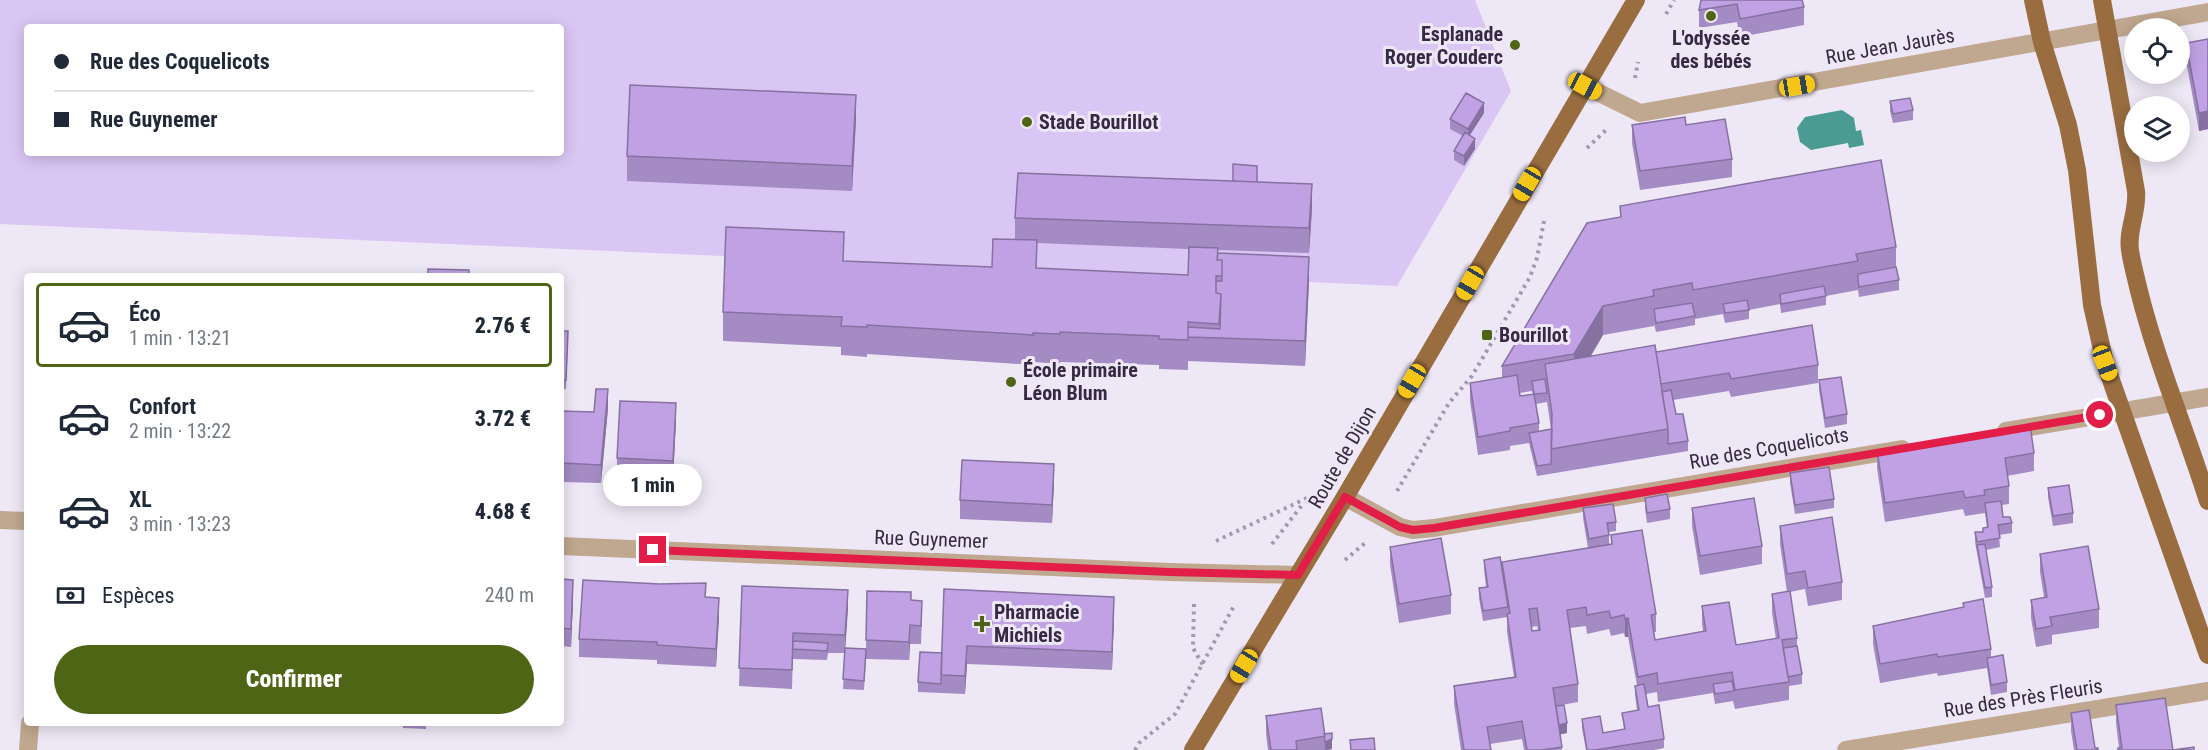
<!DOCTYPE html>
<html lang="fr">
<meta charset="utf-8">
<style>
body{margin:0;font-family:"Roboto Condensed",sans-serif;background:#f2f2f3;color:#1f2937;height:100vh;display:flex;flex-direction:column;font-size:22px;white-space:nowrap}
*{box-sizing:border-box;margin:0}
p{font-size:20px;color:#747a83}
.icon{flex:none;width:33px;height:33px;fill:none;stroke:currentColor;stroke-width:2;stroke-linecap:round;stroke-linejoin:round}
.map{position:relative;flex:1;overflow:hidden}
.side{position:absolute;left:24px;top:273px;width:540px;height:453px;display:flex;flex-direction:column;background:#fff;border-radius:6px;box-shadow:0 3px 15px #0003}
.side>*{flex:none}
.hud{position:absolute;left:24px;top:24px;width:540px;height:132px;border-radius:6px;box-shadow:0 3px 15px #0003;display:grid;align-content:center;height:132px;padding:0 30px;background:#fff}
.tools{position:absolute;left:2124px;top:18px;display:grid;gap:12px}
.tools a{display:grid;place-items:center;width:66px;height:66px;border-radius:50%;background:#fff;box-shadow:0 3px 15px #0003;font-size:30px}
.end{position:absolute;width:27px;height:27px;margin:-14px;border:8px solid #e11d48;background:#fff;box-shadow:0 0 0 3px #fff}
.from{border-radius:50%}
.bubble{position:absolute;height:42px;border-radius:21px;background:#fff;box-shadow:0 3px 15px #0003;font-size:20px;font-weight:800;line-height:42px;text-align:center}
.car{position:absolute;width:18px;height:36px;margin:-18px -9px;border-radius:8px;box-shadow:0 0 4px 2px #0007;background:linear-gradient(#f5c518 24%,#345 0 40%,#f5c518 0 76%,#345 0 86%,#f5c518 0)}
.hud b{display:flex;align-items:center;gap:21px;height:57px;font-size:22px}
.hud b+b{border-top:2px solid #e0e1e3}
.hud i{width:15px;height:15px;background:#1f2937}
ul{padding:10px 0 0;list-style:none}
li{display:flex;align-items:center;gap:18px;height:84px;margin:0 12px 9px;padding:0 18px;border:3px solid transparent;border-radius:6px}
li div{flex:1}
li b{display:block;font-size:22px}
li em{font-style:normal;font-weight:800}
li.selected{border-color:#4d6514}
li>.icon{width:54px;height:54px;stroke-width:1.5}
.pay{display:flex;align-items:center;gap:15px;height:66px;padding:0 30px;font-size:22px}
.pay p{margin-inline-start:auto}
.button{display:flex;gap:12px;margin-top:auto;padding:12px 30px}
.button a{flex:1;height:69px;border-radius:36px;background:#4d6514;color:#fff;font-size:24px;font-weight:800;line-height:69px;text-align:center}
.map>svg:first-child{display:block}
.green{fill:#dac6f4;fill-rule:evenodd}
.water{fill:#4a9c92}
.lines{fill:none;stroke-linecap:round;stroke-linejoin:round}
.path{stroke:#a199ac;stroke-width:4;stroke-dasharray:3 4.5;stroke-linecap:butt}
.minor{stroke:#c0a78f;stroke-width:18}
.major{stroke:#996d40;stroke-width:18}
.wall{fill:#a58bc4;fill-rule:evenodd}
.shaded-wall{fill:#8671a0}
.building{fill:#c0a2e4;stroke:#8671a0;stroke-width:1.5;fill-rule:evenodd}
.route{stroke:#e11d48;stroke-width:8}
.poi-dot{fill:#4d6514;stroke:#eee8f6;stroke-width:2}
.labels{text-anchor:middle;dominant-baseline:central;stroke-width:6;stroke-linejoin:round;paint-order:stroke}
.poi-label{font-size:20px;font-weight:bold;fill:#352943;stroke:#eee8f6;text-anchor:start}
.street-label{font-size:20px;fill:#352943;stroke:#eee8f6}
</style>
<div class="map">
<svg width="2208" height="750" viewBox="0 0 2208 750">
<rect width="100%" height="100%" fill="#eee8f6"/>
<path class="green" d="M0,0H1475L1511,91L1397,286L0,224ZM27,27H561V153H27Z"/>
<path class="water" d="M1842,110L1854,118L1856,131L1861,130L1864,145L1849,148L1848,143L1811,150L1800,142L1797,128L1805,117Z"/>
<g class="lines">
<path class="path" d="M1666,14L1674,0
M1635,78L1638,62
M1587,148L1606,130
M1397,491L1449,403L1472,376L1530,277L1537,258L1544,221
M1216,541L1307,498
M1272,544L1302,505
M1345,560L1365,543
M1194,604L1193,648L1203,665
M1135,750L1139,743L1175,714L1235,604"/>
<path class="minor" d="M1585,86L1640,113L2208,12
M2006,431L2208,397
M1345,497L1400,527L1413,530L1434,528L1902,449
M0,520L27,521
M561,546L1169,572L1298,575
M28,750L30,723
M1846,750L2208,691"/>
<path class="major" d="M2033,0L2042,42L2068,125L2077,170L2092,305L2105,363L2208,655
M2102,0L2136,191C2138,212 2127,230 2130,250C2132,264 2136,278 2139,291C2157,363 2186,431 2208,501
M1193,750L1345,497L1636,0"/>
</g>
<path class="wall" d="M1701,0L1804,7V25L1740,37L1737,22L1699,28V10Z
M2208,39V129L2199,131L2186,61V43Z
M1890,101L1913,110V120L1893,123L1890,111Z
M1484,113L1470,135L1475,149L1464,166L1454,160V151L1463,136L1450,129V119Z
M856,120L852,191L627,181V156Z
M1632,125H1686L1732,159V177L1640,190L1632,143Z
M1257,182L1312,209L1309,253L1218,250V253L1309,282L1305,366L1188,361V355V370L1159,369V365L1060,362V364L1034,362V365L867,354V357L841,355V347L723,341V312L844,261L992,267L1015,239V218ZM1037,243L1188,249V275L1037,268Z
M1620,206L1896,247V267L1899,280V290L1859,297L1858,290L1826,296V305L1781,313L1780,304L1749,310V319L1725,323L1723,314L1695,319V325L1656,332L1654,324V326L1603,335L1591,356L1656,352L1818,365V383L1731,397L1729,391L1673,400L1676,414L1688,441V451L1537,476L1529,443L1510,446V450L1478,455L1470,401V383L1502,378V366L1620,218ZM1532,391L1533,395L1520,396L1519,393ZM1547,402L1551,429L1539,431V423L1536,404Z
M561,331L568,341L566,389H561Z
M1819,380L1847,414V424L1825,428L1819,390Z
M608,408L601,483L561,482V411L594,412Z
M676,421L673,479L617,476V458Z
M1877,450L2034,453V471L2007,476L2009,486V504L2002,505L2003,517L2012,523V533L1999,535L2000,547L1986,550L1992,587V597L1985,598L1975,542V532H1983L1987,527L1985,513L1965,516L1963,509L1885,522L1877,468Z
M1790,473L1834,499V508L1795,514L1790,483Z
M1054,482L1052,523L960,519V500Z
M2048,488L2073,513V523L2053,526L2048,497Z
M1645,498L1670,509V519L1647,523L1645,508Z
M1583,508L1616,522V531L1609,532V545H1611V535L1656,614V632H1653L1655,640L1703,631L1702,624V606L1736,645L1776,639L1772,613V594L1787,592L1780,544V526L1842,582V600L1808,606L1805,589L1790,592L1797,638V646L1802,674V684L1789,686V700L1735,709L1733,701L1715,704L1713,693L1658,702L1657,692L1646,694L1648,707L1664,739V748L1654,750H1586L1582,728V719L1603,733L1624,729L1622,713L1637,710L1635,695V686L1637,685L1628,637H1625L1624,633L1611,636L1609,629L1587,634L1586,626L1570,628L1578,684V702L1556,706L1567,733L1560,734L1562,750H1524L1522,739L1490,744L1491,750H1461L1454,704V686L1514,677L1507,632V617L1483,621L1479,598V588L1486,587L1484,569V560L1502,573V562L1588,548L1583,518ZM1537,626L1538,630L1532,631V627Z
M1692,508L1762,546V564L1700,575L1692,526Z
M1390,547L1451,595V614L1399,623L1390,565Z
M2040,554L2099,609V628L2052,635V644L2036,647L2031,618V600L2044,597L2040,572Z
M561,579L573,598L571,647L561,646Z
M742,586L848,608L845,648L866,649L867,591L911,600L922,619L921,644H910L909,660L866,659L864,690L843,689L845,653H828L827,660L793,659V651L792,689L739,686Z
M944,589L1114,615L1112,670L967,664L965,694L918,692V682L942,653Z
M706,597L719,617L716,667L657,664V660L579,657V639Z
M1963,603L1991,649V657L2007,682V692L1991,695L1987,668L1938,676L1937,673L1880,683L1873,644V626L1963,607Z
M2116,705L2173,750L2119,748L2116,723Z
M2071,713L2095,748L2098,750H2074L2071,731Z
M1266,716L1324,734L1332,749L1329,750H1268L1266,734Z
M403,723H426V729L403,728Z"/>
<path class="shaded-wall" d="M856,95V120L852,191V166Z
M1484,103V113L1468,138V129Z
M2208,111V129L2199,131V113Z
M1475,139V149L1464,166V156Z
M1312,184V209L1309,253V228Z
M1309,257V282L1305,366V341Z
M1603,306V335L1574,384V354Z
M608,389V408L601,483V465Z
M676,403V421L673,479V461Z
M1054,464V482L1052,523V505Z
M573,580V598L571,647V629Z
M848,590V608L845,653V635Z
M1114,597V615L1112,670V652Z
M719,598V617L716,667V649Z
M1628,618V637H1625V619Z
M910,625V644L909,660V642Z
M967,646V664L965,694V676Z
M1567,723V733L1558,735V725Z
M1332,739V749L1325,750V742Z"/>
<path class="building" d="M1701,0H1802L1804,7L1740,19L1737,4L1699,10Z
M2208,39V111L2199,113L2186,43Z
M630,85L856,95L852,166L627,156Z
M1466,93L1484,103L1468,129L1450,119Z
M1910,98L1913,110L1893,114L1890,101Z
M1685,117L1686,125L1725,119L1732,159L1640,171L1632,125Z
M1465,132L1475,139L1464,156L1454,151Z
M1881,160L1896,247L1856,254L1858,261L1693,290L1692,283L1653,290L1654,296L1603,306L1574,354L1502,366L1587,223L1621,217L1620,206Z
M1233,164L1257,166V182L1233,181Z
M1018,173L1312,184L1309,228L1015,218Z
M726,227L844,232L843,261L992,267L993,239L1037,240L1036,268L1188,275L1189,247L1218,248L1217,260H1222V276H1216V293L1221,294L1219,324L1188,322V340L1159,339V336L1060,332V334L1033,333L1034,335L867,325V327L841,326L842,317L723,312Z
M1218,253L1309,257L1305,341L1188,337V327L1220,329L1221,294L1216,293V281H1222V260H1217Z
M1896,267L1899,280L1859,287L1858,281V274Z
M428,269L469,270V276H428Z
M1824,286L1826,296L1781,304L1780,294Z
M1747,300L1749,310L1725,313L1723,304Z
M1692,303L1695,316L1656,323L1654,309Z
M1812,325L1818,365L1731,379L1729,373L1661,384L1656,352Z
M561,331H568L566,380H561Z
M1655,345L1668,429L1551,449L1552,414L1545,364Z
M1517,375L1520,396L1534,394L1539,423L1510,428V431L1478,437L1470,383Z
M1841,377L1847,414L1825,418L1819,380Z
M1545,379L1547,393L1534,394L1532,381Z
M596,389H608L601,465L561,463V411L594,412Z
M1671,390L1676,414H1683L1688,441L1668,444V429L1662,392Z
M620,401L676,403L673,461L617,458Z
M2030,425L2034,453L2005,458L2009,486L1984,490L1985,495L1965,498L1963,491L1885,503L1877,450Z
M1552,429L1551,464L1537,466L1529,433Z
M962,460L1054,464L1052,505L960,500Z
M1829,467L1834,499L1795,505L1790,473Z
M2069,485L2073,513L2053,516L2048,488Z
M1667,494L1670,509L1647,513L1645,498Z
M1754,498L1762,546L1700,556L1692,508Z
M2001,501L2003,517H2010L2012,523L1998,525L2000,538L1977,542L1975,532H1983V528L1988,527L1985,503Z
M1613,504L1616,522L1607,523L1609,535L1589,539L1583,508Z
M1832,517L1842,582L1808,588L1805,571L1787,574L1780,526Z
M1642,530L1656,614L1651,615L1655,640L1706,631L1702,606L1729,602L1736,645L1779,638L1772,594L1790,591L1797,638L1782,640L1789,682L1735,690L1732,672L1658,684L1657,673L1638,677L1628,618L1625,619L1624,615L1611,618L1609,611L1587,615L1586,607L1567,610L1578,684L1553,688L1562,747L1542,750H1527L1522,721L1487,727L1491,750H1464L1454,686L1516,677L1507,614L1510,613L1502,562L1612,544L1611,535ZM1537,608L1540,630L1532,631L1529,609Z
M1441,538L1451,595L1399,604L1390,547Z
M1985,544L1992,587L1985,588L1977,545Z
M2088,546L2099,609L2050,617L2052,626L2036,629L2031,600L2047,597L2040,554Z
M1500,557L1508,607L1483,611L1479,588L1488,587L1484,560Z
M561,579L573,580L571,629L561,628Z
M583,580L659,584L706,583L705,597L719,598L716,649L657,645V642L579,639Z
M742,586L848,590L845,635L793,633L792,670L739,668Z
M944,589L1114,597L1112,652L967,646L965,676L941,675Z
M867,591L911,592V600L922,601L921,626L910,625L909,642L866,640Z
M1983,599L1991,649L1938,657L1937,654L1880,664L1873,626L1964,607L1963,603Z
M793,641L828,643L827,651L793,649Z
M1797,646L1802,674L1788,677L1783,648Z
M845,648L866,649L864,681L843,679Z
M920,652L942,653L941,684L918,682Z
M2003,655L2007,682L1991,685L1987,658Z
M1732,681L1734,691L1715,694L1713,684Z
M1644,684L1648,707L1659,705L1664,739L1595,750H1587L1582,719L1600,716L1603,733L1625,729L1622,713L1639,710L1635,686Z
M2165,698L2173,750L2194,747V750H2118V748H2122L2116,705Z
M1564,705L1567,723L1559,725L1556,706Z
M1321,708L1325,736L1296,741L1297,750H1271L1266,716Z
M2089,710L2095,748H2098V750H2077L2071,713Z
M1332,733V739L1325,742L1324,734Z
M1374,738L1375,750H1351L1350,740Z"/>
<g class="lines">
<path class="route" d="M653,550L1169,572L1298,575L1345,497L1400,527L1413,530L1434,528L2100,415"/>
</g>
<g class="poi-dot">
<circle cx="1711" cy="16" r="6"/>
<circle cx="1515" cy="45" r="6"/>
<circle cx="1027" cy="122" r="6"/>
<rect x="1481" y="329" width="12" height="12" rx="3"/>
<circle cx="1011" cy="382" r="6"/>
<path d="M979 615h6v6h6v6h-6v6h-6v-6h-6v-6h6z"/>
</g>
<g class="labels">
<g class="poi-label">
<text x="1503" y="34" text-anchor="end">Esplanade<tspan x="1503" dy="23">Roger Couderc</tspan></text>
<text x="1711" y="38" text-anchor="middle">L'odyssée<tspan x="1711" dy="23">des bébés</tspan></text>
<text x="1039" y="122">Stade Bourillot</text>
<text x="1499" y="335">Bourillot</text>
<text x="1023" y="370">École primaire<tspan x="1023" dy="23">Léon Blum</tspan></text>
<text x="994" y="612">Pharmacie<tspan x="994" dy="23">Michiels</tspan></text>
</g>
<g class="street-label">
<text transform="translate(1890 46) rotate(-10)">Rue Jean Jaurès</text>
<text transform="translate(1769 448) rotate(-10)">Rue des Coquelicots</text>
<text transform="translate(1342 457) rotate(-60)">Route de Dijon</text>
<text transform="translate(931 539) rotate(2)">Rue Guynemer</text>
<text transform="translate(2023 698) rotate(-9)">Rue des Près Fleuris</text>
</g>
</g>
</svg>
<div class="tools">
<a><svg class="icon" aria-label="locate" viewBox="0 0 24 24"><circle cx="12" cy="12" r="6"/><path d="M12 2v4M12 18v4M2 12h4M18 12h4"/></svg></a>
<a><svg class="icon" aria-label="layers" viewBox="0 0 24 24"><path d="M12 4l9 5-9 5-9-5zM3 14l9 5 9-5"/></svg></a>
</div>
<i class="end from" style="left:2100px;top:415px"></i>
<i class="end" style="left:653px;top:550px"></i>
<div class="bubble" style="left:603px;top:464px;width:99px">1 min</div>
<i class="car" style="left:1585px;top:86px;rotate:118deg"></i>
<i class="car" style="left:1797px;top:86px;rotate:80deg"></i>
<i class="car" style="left:1527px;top:184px;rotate:210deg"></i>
<i class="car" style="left:1470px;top:283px;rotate:210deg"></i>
<i class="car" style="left:2105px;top:363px;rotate:159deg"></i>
<i class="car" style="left:1412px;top:381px;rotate:210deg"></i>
<i class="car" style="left:1244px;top:666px;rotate:211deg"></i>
<div class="hud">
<b><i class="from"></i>Rue des Coquelicots</b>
<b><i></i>Rue Guynemer</b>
</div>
<section class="side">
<ul>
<li class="selected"><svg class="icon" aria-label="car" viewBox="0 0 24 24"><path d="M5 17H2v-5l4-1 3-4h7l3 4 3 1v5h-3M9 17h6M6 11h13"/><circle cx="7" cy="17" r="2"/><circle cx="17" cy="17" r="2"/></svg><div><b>Éco</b><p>1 min · 13:21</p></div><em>2.76 €</em></li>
<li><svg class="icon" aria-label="car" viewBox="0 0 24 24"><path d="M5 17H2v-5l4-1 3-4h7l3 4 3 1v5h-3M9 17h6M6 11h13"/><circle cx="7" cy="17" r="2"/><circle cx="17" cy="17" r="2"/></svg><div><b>Confort</b><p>2 min · 13:22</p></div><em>3.72 €</em></li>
<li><svg class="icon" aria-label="car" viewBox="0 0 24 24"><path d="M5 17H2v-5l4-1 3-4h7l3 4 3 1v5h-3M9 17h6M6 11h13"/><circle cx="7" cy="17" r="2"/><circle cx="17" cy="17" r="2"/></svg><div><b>XL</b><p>3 min · 13:23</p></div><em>4.68 €</em></li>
</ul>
<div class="pay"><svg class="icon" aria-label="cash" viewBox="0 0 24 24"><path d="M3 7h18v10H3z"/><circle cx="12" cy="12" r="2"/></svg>Espèces<p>240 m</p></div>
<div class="button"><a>Confirmer</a></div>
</section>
</div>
